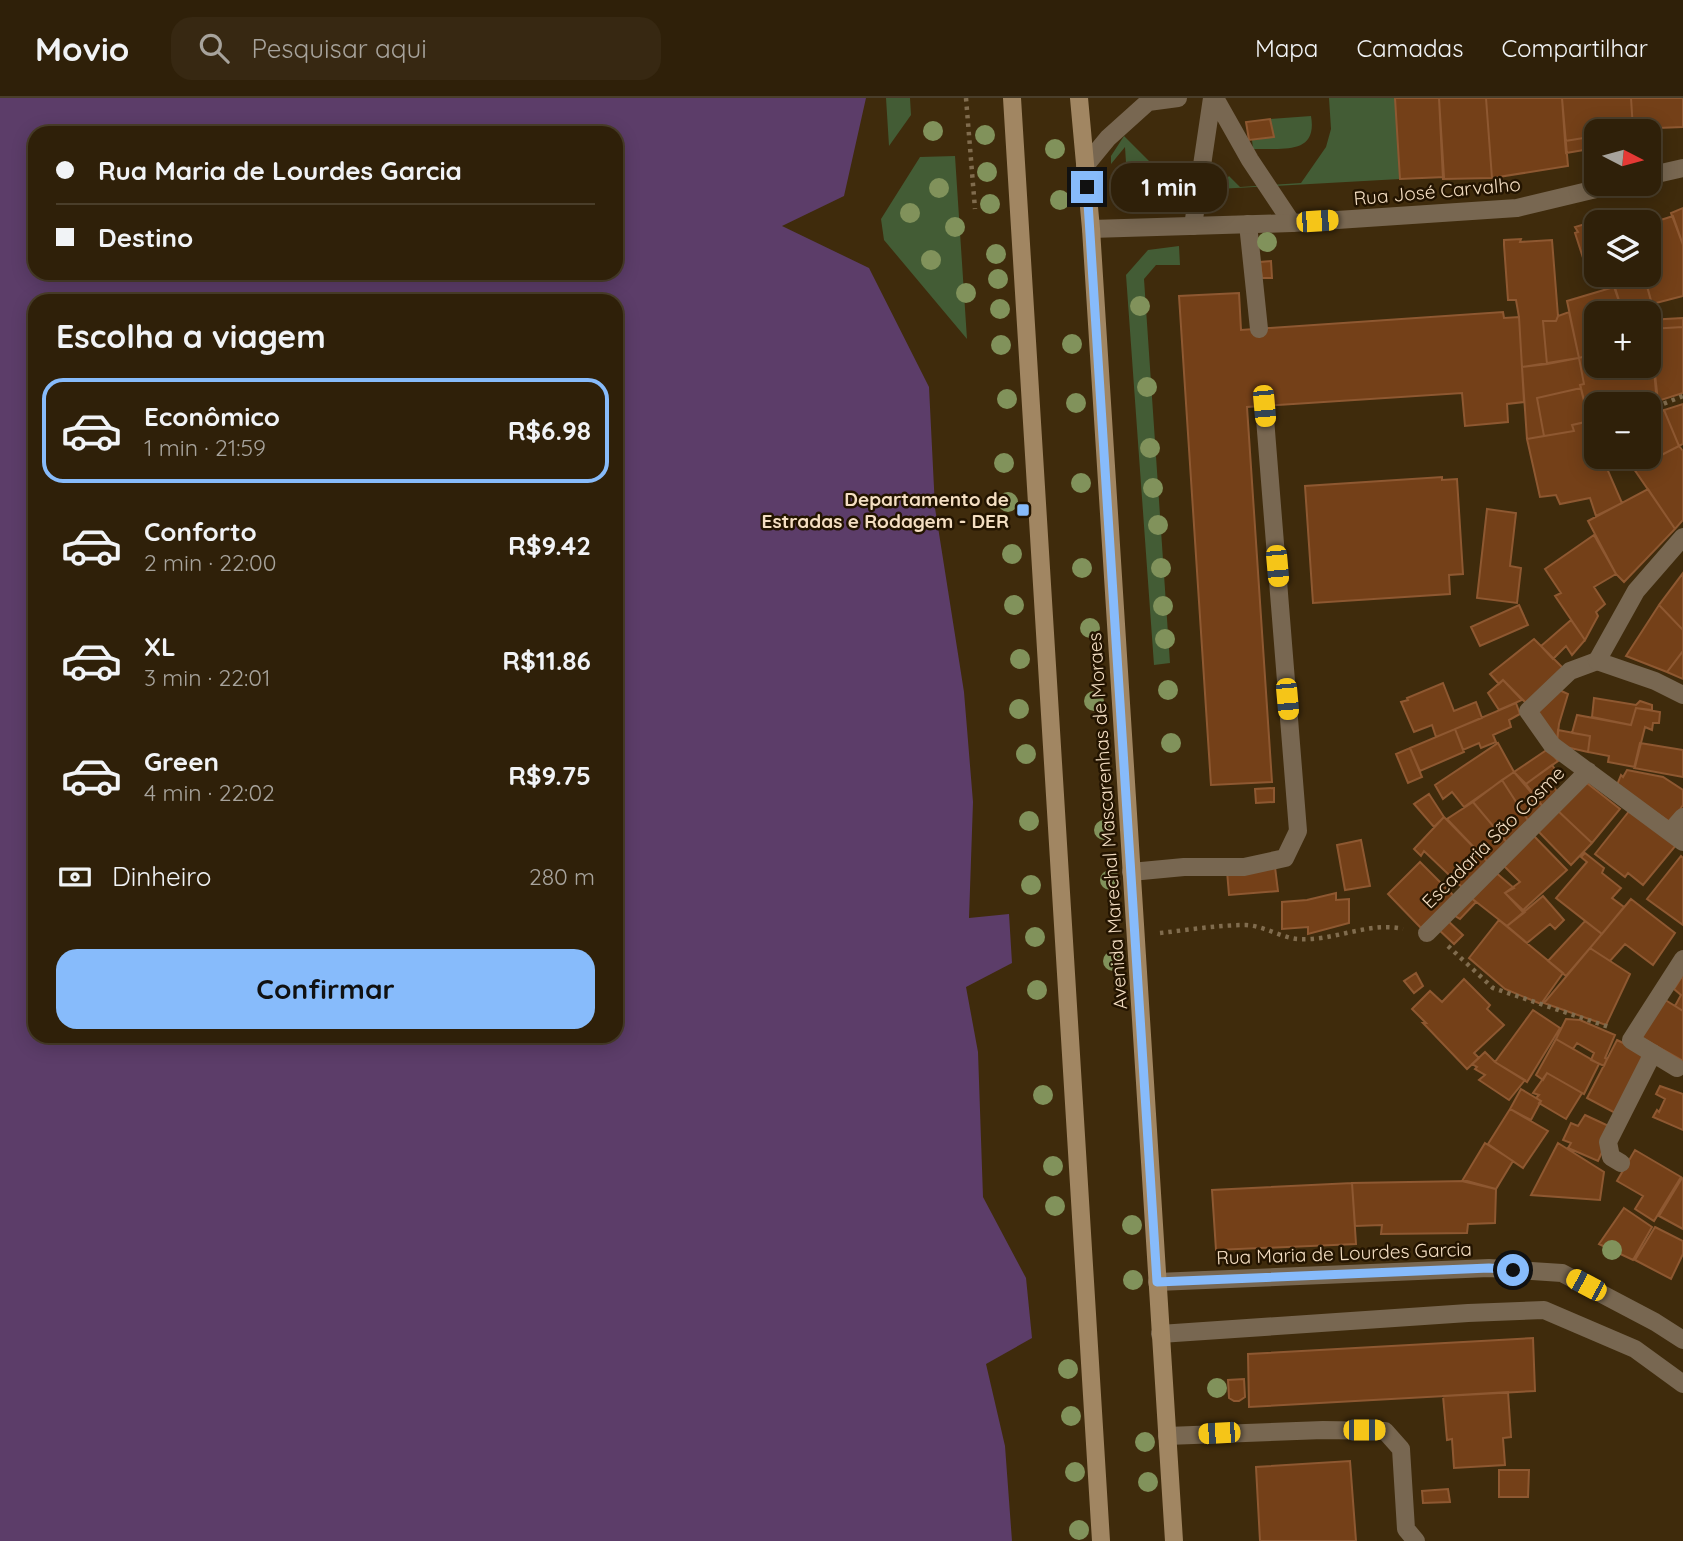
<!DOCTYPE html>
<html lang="pt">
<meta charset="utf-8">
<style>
body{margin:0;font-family:Quicksand,sans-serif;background:#372812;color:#f1f3f6;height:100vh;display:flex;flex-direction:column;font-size:26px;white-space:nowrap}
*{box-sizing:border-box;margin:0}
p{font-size:23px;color:#a7a39c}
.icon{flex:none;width:38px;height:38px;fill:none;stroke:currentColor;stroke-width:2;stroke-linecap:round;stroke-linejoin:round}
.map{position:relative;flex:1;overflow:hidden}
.panel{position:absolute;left:28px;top:196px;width:595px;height:749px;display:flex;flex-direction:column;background:#2f2009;border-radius:21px;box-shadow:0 4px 18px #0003,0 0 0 2px #4a3e2a}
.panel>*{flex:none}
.hud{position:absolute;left:28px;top:28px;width:595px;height:154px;border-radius:21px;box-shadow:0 4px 18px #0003,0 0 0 2px #4a3e2a;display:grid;align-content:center;height:154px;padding:0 28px;background:#2f2009}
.needle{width:46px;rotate:96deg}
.controls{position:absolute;left:1584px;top:21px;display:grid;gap:14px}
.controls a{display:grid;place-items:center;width:77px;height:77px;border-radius:14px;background:#2f2009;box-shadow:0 4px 18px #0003,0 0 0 2px #4a3e2a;font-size:35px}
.end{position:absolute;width:32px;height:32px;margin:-16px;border:9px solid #87bbfb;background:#111;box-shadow:0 0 0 4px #111}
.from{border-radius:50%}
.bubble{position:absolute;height:49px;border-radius:21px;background:#2f2009;box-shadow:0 4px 18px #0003,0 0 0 2px #4a3e2a;font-size:23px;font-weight:700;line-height:49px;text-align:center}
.car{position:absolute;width:21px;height:42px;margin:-21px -10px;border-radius:9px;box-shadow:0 0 5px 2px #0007;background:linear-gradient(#f5c518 24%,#345 0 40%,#f5c518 0 76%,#345 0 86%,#f5c518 0)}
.hud b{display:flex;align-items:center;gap:24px;height:66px;font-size:26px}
.hud b+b{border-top:2px solid #4a3e2a}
.hud i{width:18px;height:18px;background:#f1f3f6}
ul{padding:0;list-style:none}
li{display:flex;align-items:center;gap:21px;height:105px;margin:0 14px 10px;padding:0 14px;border:4px solid transparent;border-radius:21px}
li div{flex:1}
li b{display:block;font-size:26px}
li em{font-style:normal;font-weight:700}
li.selected{border-color:#87bbfb}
li>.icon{width:63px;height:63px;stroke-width:1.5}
h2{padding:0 28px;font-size:32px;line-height:84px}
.pay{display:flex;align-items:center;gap:18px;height:77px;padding:0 28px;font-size:26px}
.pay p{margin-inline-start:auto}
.button{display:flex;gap:14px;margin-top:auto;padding:14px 28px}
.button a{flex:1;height:80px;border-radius:21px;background:#87bbfb;color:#111;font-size:28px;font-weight:700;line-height:80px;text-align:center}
header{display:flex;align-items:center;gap:42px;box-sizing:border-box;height:98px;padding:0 35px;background:#2f2009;border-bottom:2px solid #4a3e2a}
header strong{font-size:33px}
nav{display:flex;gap:38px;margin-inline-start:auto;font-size:24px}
.search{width:490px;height:63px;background:#372812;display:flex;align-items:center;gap:18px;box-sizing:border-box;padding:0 24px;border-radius:21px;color:#a7a39c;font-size:26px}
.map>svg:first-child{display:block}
.green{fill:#435c35}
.water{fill:#5c3d69;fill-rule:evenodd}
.building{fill:#744018;stroke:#8e5831;stroke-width:2}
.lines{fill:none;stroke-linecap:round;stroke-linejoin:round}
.path{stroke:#806c4e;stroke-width:4.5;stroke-dasharray:3.5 5;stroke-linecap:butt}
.lane{stroke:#786751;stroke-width:18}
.street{stroke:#786751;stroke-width:18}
.secondary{stroke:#a18662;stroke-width:18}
.tree{fill:#81925b}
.route{stroke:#87bbfb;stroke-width:9}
.poi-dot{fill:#87bbfb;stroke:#231400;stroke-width:2.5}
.labels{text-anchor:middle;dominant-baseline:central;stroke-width:5;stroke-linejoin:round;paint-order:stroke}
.street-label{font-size:19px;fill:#f4dec2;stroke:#231400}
.poi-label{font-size:19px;font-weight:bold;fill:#f4dec2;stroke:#231400;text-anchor:end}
</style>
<header>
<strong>Movio</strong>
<div class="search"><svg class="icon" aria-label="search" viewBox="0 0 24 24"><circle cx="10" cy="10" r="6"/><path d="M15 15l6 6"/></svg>Pesquisar aqui</div>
<nav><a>Mapa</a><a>Camadas</a><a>Compartilhar</a></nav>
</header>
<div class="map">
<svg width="1683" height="1443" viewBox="0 0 1683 1443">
<rect width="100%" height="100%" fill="#3f2b0c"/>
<path class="green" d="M886,0H910L911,17L889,48Z
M1329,0H1395L1400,81L1128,96L1125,49L1111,66V58L1124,38L1174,88L1176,93L1217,91L1229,78L1240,89L1301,85L1326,49L1331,31Z
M1311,18C1318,58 1281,50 1253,51L1252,42L1273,39L1270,21Z
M955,58L967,241L884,142L881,121L920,59Z
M1179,148L1180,167H1156L1144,181L1170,565L1154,567L1126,177L1148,152Z"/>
<path class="water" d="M0,0H866L844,98L782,128L869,170L929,289L935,410L964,594L973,704L969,820L1009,816L1012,865L966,889L978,954L983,1099L1026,1180L1032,1240L986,1266L1005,1348L1012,1443H0ZM35,35H616V175H35ZM35,203H616V938H35Z"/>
<path class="building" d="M1395,0H1439L1444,79L1400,81Z
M1439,0H1486L1492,80L1443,81Z
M1486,0H1562L1568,68L1492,80Z
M1562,0H1631L1633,31L1596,33V38L1565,43Z
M1631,0H1683V29L1633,31Z
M1270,21L1274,39L1249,42L1246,24Z
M1596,38V50L1566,55L1565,43Z
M1683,110V147L1671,115Z
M1627,118L1629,124H1608Z
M1673,118L1683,147V198L1652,206L1644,177H1648V126Z
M1595,123L1596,162L1585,166L1575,135L1578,134L1575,129Z
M1521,141L1520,144L1552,142L1558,218L1556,223H1543L1547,266L1522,269L1519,219L1516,202H1508L1504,147V142Z
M1271,163L1272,180H1262L1260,164Z
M1611,177H1644L1656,222H1648V215H1623Z
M1614,189L1623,215H1596V255L1579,260L1567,203Z
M1239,195L1241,232L1503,214L1504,220L1519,219L1524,304L1507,306L1508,324L1465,328L1462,295L1247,309L1272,684L1211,687L1179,198Z
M1569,214L1579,260L1547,266L1543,223H1556L1558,218Z
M1683,220V229L1650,231L1648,222Z
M1683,229V295L1658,303L1650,231Z
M1651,238L1657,306L1648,308V306H1596V322L1589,323L1580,287L1584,286L1579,260L1596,255V268H1648V239Z
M1579,260L1584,286L1580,287L1581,290L1537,300L1544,338L1527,341L1522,269Z
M1581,290L1589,323L1572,327L1574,333L1544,338L1537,300Z
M1683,306V346L1679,348L1664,312Z
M1664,312L1679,348L1634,371L1629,359H1648V317Z
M1596,322V340L1591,323Z
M1591,323L1596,340V359H1602L1622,405L1596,418L1590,400L1560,406L1556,397L1540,399L1527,341L1574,333L1572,327Z
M1679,348L1683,353V422L1675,431L1634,371Z
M1442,379V382L1457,381L1463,476L1449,477L1450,496L1313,505L1305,388Z
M1648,391L1675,431L1624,484L1616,476L1588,423Z
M1487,411L1516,415L1510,468L1521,470L1517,505L1477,500Z
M1594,437L1616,476L1594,489L1605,506L1596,514L1598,518L1585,542L1555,498L1561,495L1545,471Z
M1683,475V532L1659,507Z
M1519,507L1528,527L1480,548L1471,529Z
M1659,507L1683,532V553L1667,574L1626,558Z
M1571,522L1585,542L1572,557L1566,548L1553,561L1541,548Z
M1534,541L1563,570L1529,608L1503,582L1499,586L1490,576Z
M1683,553V581L1667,574Z
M1503,582L1522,602L1499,612L1488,595Z
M1443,585L1454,613L1476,604L1482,620L1436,639L1432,627L1414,634L1401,604L1408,602L1407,600Z
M1555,590L1568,596L1559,626L1557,644L1533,618Z
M1594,600L1636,607L1640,603L1652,607V612L1636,610L1631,627L1592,619Z
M1516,605L1520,616L1509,622L1511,629L1493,637L1496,644L1481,650L1479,645L1463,652L1455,631Z
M1636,610L1660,614L1659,625H1653L1652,632L1645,629L1635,669L1608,664L1609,658L1588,654L1590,638L1572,635L1577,617L1631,627Z
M1455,631L1464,654L1420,673L1410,650Z
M1558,632L1590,638L1588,654L1557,647Z
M1498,645L1514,674L1464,709L1452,694L1443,701L1435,687Z
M1640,645L1683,652V679L1634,670Z
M1410,650L1422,679L1408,685L1396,656Z
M1548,651L1558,663L1526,686L1514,674Z
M1552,667L1559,677L1550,684L1562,700L1544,710L1526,686Z
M1627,672L1663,679L1683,692V707L1671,725L1617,687L1621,677L1623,679Z
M1514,674L1544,710L1529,724L1502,682Z
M1502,682L1529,724L1509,747L1473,704Z
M1583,682L1620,711L1592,745L1556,711Z
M1274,690V704L1256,705L1255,691Z
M1429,696L1444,719L1434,729L1414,706Z
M1473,704L1509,747L1490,766L1447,721Z
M1556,711L1592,745L1571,767L1535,730Z
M1630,712L1677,746L1643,787L1628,775L1625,779L1595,756Z
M1444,719L1490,766L1466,793L1424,753L1421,758L1414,751Z
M1533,737L1567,772L1522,813L1505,795L1520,784L1503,767Z
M1361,742L1370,788L1345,792L1337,747Z
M1585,755L1604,770L1602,775L1621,790L1612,800L1624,809L1602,836L1556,800L1587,764L1581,759Z
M1681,758L1683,760V827L1647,801Z
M1420,764L1454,798L1421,830L1388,796Z
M1275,769L1278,793L1229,797L1227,773Z
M1494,773L1514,790L1505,795L1525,814L1507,828L1470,799Z
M1336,795V802L1349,801V825L1308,836V829L1282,831V804L1307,802Z
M1543,798L1564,822L1555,831L1550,826L1527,845L1507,828Z
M1470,799L1476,804L1460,821L1452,816Z
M1631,801L1675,835L1653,867L1625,846L1610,863L1590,850Z
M1446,821L1463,837L1454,846L1437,830Z
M1499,822L1563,875L1541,906L1505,891L1469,860Z
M1585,823L1602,836L1566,878L1548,863Z
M1590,850L1630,876L1606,927L1544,905Z
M1416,875L1423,888L1414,895L1404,883Z
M1683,877V913L1675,908L1681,897L1674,891Z
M1464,881L1490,907L1487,911L1504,927L1474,955L1479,960L1467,971L1423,925H1426L1412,911L1430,893L1442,904Z
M1662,900L1683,913V963L1637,937Z
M1533,912L1560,930L1527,984L1495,964Z
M1566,921L1580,922L1615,937L1605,960L1607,961L1604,968L1591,962L1594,955L1577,945L1573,951L1556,941Z
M1556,941L1599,966L1584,996L1547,975L1543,982L1536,977Z
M1617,942L1650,958L1617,1016L1587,1000Z
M1485,954L1495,964L1525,982L1509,1002L1479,982L1485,977L1475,971L1477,969L1472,966Z
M1547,975L1582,995L1566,1021L1539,1005L1541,1003L1536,1000L1539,997L1533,995Z
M1660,988L1683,996V1032L1653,1019L1657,1012L1659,1014L1665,1001L1656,996Z
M1521,991L1541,1003L1531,1022L1510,1011Z
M1510,1011L1548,1033L1523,1070L1488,1046Z
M1585,1017L1613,1030L1598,1063L1568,1050L1571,1045L1563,1042L1571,1025L1578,1028Z
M1485,1045L1513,1063L1496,1091L1462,1083Z
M1558,1045L1604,1074L1600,1102L1531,1097Z
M1635,1052L1681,1079L1654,1123L1635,1111L1643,1098L1617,1083Z
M1682,1080L1683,1081V1131L1659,1118Z
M1467,1083L1496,1091L1495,1125L1468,1126L1467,1135L1381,1136L1382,1127L1355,1128L1352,1085Z
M1352,1085L1356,1146L1216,1152L1212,1092Z
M1624,1110L1652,1129L1633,1162L1599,1146Z
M1655,1129L1683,1143V1156L1671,1181L1635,1162Z
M1533,1240L1535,1293L1249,1309L1248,1256Z
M1244,1281L1245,1299L1239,1303H1234L1229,1300L1228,1282Z
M1508,1294L1511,1339L1503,1340L1505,1367L1454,1370L1452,1341L1447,1342L1443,1298Z
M1350,1363L1356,1443H1260L1256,1369Z
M1499,1372H1529L1528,1399H1499Z
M1448,1391L1450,1404L1423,1405L1422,1393Z"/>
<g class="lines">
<path class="path" d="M966,0L975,111
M1648,312L1683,298
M1160,835C1188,832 1218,827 1246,827C1264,828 1280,839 1297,841C1332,844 1369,823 1403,831
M1448,848L1493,890L1609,929"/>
<path class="lane" d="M1215,0L1250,62L1292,125
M1085,68L1108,40L1148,4L1178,0
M1248,126L1259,231
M1193,128L1212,0
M1597,563L1570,573L1528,613L1552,647L1683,744
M1670,734L1683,719
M1131,774L1184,769H1244L1285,760L1298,733L1264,308
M1427,835L1588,673
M1677,970L1631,942L1683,861
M1621,1065L1611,1059L1608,1044L1653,955
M1167,1338L1323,1332L1385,1333L1401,1351L1406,1431L1416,1443"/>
<path class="street" d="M1648,78L1683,70
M1091,131L1292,125L1517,110L1617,86
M1683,439L1636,493L1597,563L1655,583L1683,597
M1157,1184L1489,1170L1562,1175L1655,1224L1683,1242
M1160,1236L1468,1215L1544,1212L1635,1251L1683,1286"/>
<path class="secondary" d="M1012,0L1101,1443
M1079,0L1091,131L1174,1443"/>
</g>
<g class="tree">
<circle cx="933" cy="33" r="10"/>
<circle cx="985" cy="37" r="10"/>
<circle cx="1055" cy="51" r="10"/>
<circle cx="987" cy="74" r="10"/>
<circle cx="939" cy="90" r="10"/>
<circle cx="1060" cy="102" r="10"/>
<circle cx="990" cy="106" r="10"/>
<circle cx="910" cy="115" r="10"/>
<circle cx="955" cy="129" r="10"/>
<circle cx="1267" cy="144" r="10"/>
<circle cx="996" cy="156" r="10"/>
<circle cx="931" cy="162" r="10"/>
<circle cx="998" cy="181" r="10"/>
<circle cx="966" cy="195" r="10"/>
<circle cx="1140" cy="208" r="10"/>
<circle cx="1000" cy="211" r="10"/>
<circle cx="1072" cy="246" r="10"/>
<circle cx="1001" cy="247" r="10"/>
<circle cx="1147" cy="289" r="10"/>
<circle cx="1007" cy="301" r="10"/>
<circle cx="1076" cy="305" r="10"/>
<circle cx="1150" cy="350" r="10"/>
<circle cx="1004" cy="365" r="10"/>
<circle cx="1081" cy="385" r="10"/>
<circle cx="1153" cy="390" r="10"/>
<circle cx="1008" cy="404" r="10"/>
<circle cx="1158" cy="427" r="10"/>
<circle cx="1012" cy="456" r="10"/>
<circle cx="1082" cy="470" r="10"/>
<circle cx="1161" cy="470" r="10"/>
<circle cx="1014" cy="507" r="10"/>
<circle cx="1163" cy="508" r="10"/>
<circle cx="1090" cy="530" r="10"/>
<circle cx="1165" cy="541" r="10"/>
<circle cx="1020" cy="561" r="10"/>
<circle cx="1168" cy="592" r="10"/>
<circle cx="1094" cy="603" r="10"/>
<circle cx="1019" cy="611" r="10"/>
<circle cx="1171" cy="645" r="10"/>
<circle cx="1026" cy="656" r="10"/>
<circle cx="1029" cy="723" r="10"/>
<circle cx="1104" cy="732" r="10"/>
<circle cx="1110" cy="782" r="10"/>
<circle cx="1031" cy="787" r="10"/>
<circle cx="1035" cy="839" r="10"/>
<circle cx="1113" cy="863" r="10"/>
<circle cx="1037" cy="892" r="10"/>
<circle cx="1043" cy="997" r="10"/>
<circle cx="1053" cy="1068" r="10"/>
<circle cx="1055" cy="1108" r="10"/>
<circle cx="1132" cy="1127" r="10"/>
<circle cx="1612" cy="1152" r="10"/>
<circle cx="1133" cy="1182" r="10"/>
<circle cx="1068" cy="1271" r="10"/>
<circle cx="1217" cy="1290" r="10"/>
<circle cx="1071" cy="1318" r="10"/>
<circle cx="1145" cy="1344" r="10"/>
<circle cx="1075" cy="1374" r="10"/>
<circle cx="1148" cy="1384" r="10"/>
<circle cx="1079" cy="1432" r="10"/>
</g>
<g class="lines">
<path class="route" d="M1087,89L1157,1184L1489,1170L1513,1172"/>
</g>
<rect class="poi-dot" x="1016" y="405" width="14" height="14" rx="3.5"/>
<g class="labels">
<g class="street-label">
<text transform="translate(1437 93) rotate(-5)">Rua José Carvalho</text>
<text transform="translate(1107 723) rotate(-94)">Avenida Marechal Mascarenhas de Moraes</text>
<text transform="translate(1493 739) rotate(-45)">Escadaria São Cosme</text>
<text transform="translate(1344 1155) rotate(-2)">Rua Maria de Lourdes Garcia</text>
</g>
<g class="poi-label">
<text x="1009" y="401">Departamento de<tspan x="1009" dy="22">Estradas e Rodagem - DER</tspan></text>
</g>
</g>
</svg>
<div class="controls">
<a><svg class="needle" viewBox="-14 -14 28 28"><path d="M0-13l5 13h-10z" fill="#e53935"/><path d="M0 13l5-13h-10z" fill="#a7a39c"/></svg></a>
<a><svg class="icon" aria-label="layers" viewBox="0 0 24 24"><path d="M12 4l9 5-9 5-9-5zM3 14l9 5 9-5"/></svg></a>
<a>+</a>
<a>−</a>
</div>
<i class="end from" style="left:1513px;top:1172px"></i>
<i class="end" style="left:1087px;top:89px"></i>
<div class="bubble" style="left:1111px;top:65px;width:116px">1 min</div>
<i class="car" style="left:1317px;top:123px;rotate:86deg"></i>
<i class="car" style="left:1264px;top:308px;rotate:175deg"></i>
<i class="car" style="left:1277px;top:468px;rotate:175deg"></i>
<i class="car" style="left:1287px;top:601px;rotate:175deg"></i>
<i class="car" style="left:1586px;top:1187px;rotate:298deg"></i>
<i class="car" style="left:1364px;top:1332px;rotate:90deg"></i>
<i class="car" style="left:1219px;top:1335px;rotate:267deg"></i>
<div class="hud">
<b><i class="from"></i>Rua Maria de Lourdes Garcia</b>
<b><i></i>Destino</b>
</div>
<section class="panel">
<h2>Escolha a viagem</h2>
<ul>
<li class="selected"><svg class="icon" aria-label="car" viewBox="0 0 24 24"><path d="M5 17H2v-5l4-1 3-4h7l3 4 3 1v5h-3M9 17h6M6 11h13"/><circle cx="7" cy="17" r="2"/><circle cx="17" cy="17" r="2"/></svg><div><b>Econômico</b><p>1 min · 21:59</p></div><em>R$6.98</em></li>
<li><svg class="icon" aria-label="car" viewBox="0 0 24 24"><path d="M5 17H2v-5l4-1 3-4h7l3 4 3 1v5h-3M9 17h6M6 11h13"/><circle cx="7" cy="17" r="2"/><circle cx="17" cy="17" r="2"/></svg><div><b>Conforto</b><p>2 min · 22:00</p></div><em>R$9.42</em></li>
<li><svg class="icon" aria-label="car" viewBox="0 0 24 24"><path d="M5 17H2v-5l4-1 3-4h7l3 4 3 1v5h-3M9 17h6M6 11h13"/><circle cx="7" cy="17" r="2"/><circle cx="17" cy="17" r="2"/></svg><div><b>XL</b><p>3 min · 22:01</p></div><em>R$11.86</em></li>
<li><svg class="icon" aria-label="car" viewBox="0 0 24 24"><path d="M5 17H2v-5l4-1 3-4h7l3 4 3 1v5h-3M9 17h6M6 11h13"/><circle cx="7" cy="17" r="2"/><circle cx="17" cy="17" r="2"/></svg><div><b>Green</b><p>4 min · 22:02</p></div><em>R$9.75</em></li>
</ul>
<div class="pay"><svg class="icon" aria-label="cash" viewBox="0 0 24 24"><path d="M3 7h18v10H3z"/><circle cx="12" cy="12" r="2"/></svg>Dinheiro<p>280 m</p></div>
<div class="button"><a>Confirmar</a></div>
</section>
</div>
